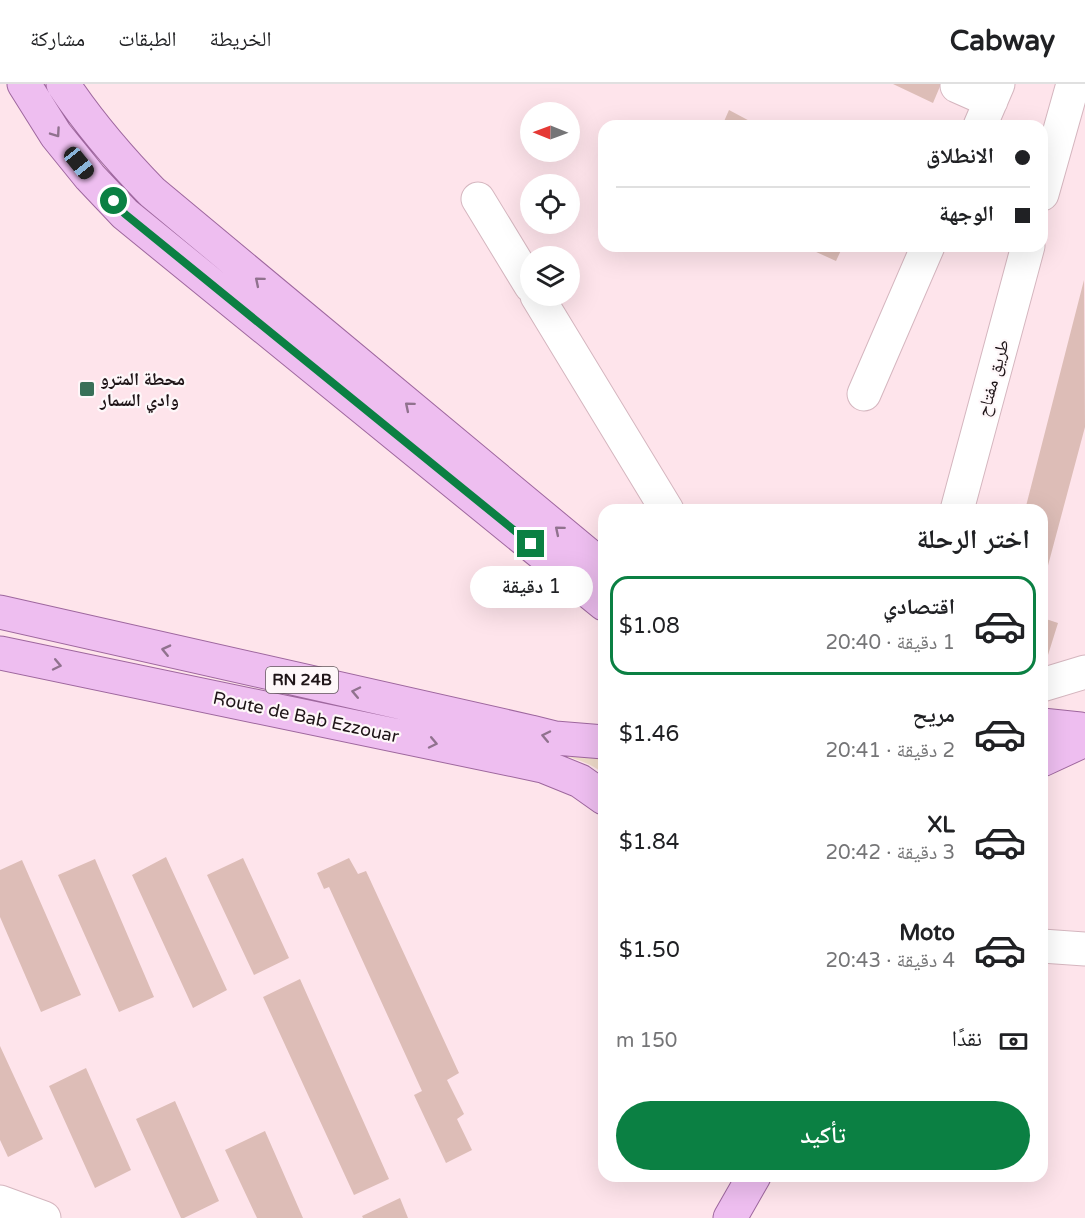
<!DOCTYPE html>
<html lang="ar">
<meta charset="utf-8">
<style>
body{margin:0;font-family:"Varela Round","Noto Naskh Arabic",sans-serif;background:#f6f6f6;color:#202124;direction:rtl;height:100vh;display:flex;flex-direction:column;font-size:22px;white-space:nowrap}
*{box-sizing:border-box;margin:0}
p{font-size:20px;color:#757577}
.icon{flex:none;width:33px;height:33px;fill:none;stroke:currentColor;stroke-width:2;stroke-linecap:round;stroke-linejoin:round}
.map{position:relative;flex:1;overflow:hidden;direction:ltr}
.side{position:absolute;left:598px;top:420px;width:450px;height:678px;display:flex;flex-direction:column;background:#fff;border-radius:18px;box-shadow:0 6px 24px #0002;direction:rtl}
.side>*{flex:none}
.banner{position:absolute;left:598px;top:36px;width:450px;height:132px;border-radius:18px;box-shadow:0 6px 24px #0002;direction:rtl;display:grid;align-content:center;height:132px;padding:0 18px;background:#fff}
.needle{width:39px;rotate:271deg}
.fabs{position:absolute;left:520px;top:18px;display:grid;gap:12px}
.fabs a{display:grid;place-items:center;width:60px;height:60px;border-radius:50%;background:#fff;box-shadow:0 6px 24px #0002;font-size:30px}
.end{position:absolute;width:27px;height:27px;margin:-14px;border:8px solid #0b8043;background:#fff;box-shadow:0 0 0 3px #fff}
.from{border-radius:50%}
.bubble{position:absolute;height:42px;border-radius:21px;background:#fff;box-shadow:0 6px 24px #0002;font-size:20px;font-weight:600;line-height:42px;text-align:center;direction:rtl}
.car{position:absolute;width:18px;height:36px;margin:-18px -9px;border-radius:8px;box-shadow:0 0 4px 2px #0007;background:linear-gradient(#222 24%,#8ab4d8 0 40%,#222 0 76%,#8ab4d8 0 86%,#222 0)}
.banner b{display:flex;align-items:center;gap:21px;height:57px;font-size:22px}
.banner b+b{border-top:2px solid #e0e0e0}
.banner i{width:15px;height:15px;background:#202124}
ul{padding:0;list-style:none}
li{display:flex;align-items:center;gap:18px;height:99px;margin:0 12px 9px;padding:0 6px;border:3px solid transparent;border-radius:18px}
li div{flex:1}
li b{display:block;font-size:22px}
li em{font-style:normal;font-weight:600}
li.active{border-color:#0b8043}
li>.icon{width:54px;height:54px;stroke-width:1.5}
h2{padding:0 18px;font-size:27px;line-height:72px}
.pay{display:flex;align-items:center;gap:15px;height:66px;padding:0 18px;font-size:22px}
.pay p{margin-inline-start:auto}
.action{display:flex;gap:12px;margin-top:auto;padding:12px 18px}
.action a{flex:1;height:69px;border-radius:36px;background:#0b8043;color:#fff;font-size:24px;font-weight:600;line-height:69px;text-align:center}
header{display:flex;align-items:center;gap:36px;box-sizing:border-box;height:84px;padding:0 30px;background:#fff;border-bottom:2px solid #e0e0e0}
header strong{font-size:28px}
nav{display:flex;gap:33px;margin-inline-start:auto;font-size:21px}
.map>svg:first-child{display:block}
.green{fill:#eedac8}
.building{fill:#ddbdb7}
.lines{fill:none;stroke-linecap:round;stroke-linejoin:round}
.minor-casing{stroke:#d5b6bf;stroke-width:35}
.major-casing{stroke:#9e679e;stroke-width:35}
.minor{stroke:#fff;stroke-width:33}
.major{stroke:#eebef0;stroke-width:33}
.oneway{stroke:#90728e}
.route{stroke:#0b8043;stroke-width:8}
.poi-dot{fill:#387058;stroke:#fef7f9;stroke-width:2}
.labels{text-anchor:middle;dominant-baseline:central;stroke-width:4.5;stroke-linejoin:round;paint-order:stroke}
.shield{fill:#fef7f9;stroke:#61585b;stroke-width:1.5}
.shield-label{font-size:16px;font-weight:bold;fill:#1e1417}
.street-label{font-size:18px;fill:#1e1417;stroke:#fef7f9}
.poi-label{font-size:18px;font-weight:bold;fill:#1e1417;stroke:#fef7f9;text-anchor:start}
</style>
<header>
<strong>Cabway</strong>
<nav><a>الخريطة</a><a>الطبقات</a><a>مشاركة</a></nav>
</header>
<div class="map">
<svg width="1085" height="1134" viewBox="0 0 1085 1134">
<rect width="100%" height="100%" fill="#fee4eb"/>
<path class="green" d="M521,662L604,667V690C583,672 548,669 521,662Z"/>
<path class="building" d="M893,0H941L933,19Z
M729,26L759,42H722Z
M803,162H843L836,177Z
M1084,196L1085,343L1042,504V426H1025Z
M1043,534L1058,539L1043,587L1042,586Z
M166,773L227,906L193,924L132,791Z
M243,774L289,874L254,891L207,791Z
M349,774L358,790L366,787L459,989L447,996L464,1030L457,1035L472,1066L446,1079L414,1011L422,1007L329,803L324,805L317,789Z
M95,775L154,913L119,928L58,791Z
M22,776L81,911L41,928L0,833V786Z
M300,895L389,1095L354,1111L263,913Z
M0,962L43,1055L8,1073L0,1056Z
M86,984L131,1086L95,1104L49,1002Z
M175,1017L219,1117L184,1134H181L136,1035Z
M265,1047L303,1134H257L225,1066Z
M400,1114L408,1134H363L362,1132Z"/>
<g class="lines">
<defs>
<path id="minor" d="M957,2L991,17
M980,42L998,0
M1042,110L1073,0
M478,115L531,202
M537,212L667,426
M864,310L928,162
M957,426L1028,162
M1042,601L1085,588
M1042,862L1085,865
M0,1118L44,1134"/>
<path id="major" d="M24,0L56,51L90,93L125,130L604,520
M63,0C89,39 119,74 152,108L604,484
M0,528L531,648L555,654L604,658
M0,569L543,682L580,697L604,714
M1042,641L1080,645
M1042,676L1085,656
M730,1134L754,1092"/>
</defs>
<use href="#minor" class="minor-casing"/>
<use href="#major" class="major-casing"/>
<use href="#minor" class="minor"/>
<use href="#major" class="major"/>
</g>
<defs><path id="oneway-chevron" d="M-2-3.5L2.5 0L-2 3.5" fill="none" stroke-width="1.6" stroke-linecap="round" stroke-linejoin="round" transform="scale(1.5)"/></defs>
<g class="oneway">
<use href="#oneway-chevron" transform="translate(56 49) rotate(55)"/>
<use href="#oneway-chevron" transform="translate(259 197) rotate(-140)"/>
<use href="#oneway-chevron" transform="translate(409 322) rotate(-140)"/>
<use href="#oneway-chevron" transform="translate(559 446) rotate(-140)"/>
<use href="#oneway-chevron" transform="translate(166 566) rotate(-167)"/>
<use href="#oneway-chevron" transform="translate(57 581) rotate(12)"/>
<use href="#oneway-chevron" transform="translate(356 608) rotate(-168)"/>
<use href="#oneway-chevron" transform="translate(546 652) rotate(-168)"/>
<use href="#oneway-chevron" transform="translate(433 659) rotate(12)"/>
</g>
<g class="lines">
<path class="route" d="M114,117L125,130L531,460"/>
</g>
<rect class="poi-dot" x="79" y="297" width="16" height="16" rx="3"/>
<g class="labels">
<rect class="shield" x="266" y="583" width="72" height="26" rx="4.5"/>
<g class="shield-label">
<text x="302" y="596">RN 24B</text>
</g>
<g class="street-label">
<text transform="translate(993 294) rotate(-75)">طريق مفتاح</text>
<text transform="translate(306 633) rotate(12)">Route de Bab Ezzouar</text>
</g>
<g class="poi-label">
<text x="100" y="295">محطة المترو<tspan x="100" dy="21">وادي السمار</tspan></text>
</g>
</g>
</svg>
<div class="fabs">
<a><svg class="needle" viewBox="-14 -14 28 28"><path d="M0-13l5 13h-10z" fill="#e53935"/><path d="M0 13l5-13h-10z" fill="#757577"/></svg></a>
<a><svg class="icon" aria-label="locate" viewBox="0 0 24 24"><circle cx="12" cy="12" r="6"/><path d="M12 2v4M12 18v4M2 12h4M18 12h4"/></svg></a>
<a><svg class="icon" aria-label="layers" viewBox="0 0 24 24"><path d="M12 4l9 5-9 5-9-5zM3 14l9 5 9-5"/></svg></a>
</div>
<i class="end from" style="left:114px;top:117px"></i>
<i class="end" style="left:531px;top:460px"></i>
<div class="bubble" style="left:470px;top:482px;width:123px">1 دقيقة</div>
<i class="car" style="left:79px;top:79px;rotate:141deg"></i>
<div class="banner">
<b><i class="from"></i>الانطلاق</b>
<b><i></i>الوجهة</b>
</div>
<section class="side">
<h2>اختر الرحلة</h2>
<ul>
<li class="active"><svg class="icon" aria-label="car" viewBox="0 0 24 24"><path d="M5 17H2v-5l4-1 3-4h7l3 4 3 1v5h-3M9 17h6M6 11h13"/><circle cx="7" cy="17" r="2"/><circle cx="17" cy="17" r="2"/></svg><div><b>اقتصادي</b><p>1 دقيقة · 20:40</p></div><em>$1.08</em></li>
<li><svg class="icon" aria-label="car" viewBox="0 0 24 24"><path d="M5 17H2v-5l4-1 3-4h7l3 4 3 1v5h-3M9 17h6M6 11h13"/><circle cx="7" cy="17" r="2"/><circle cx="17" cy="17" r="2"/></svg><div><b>مريح</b><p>2 دقيقة · 20:41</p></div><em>$1.46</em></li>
<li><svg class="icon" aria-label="car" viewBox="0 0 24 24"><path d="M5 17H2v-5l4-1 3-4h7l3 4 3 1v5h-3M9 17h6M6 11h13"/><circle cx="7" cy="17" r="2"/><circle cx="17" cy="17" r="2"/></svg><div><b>XL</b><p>3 دقيقة · 20:42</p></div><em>$1.84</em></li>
<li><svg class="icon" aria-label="car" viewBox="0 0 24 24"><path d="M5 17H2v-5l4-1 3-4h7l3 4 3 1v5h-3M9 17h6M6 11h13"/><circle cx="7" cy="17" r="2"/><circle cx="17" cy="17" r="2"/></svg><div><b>Moto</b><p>4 دقيقة · 20:43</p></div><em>$1.50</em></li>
</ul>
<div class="pay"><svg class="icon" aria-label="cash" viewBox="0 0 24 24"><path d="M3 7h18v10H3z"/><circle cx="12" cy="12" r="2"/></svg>نقدًا<p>150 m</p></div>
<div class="action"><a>تأكيد</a></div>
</section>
</div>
